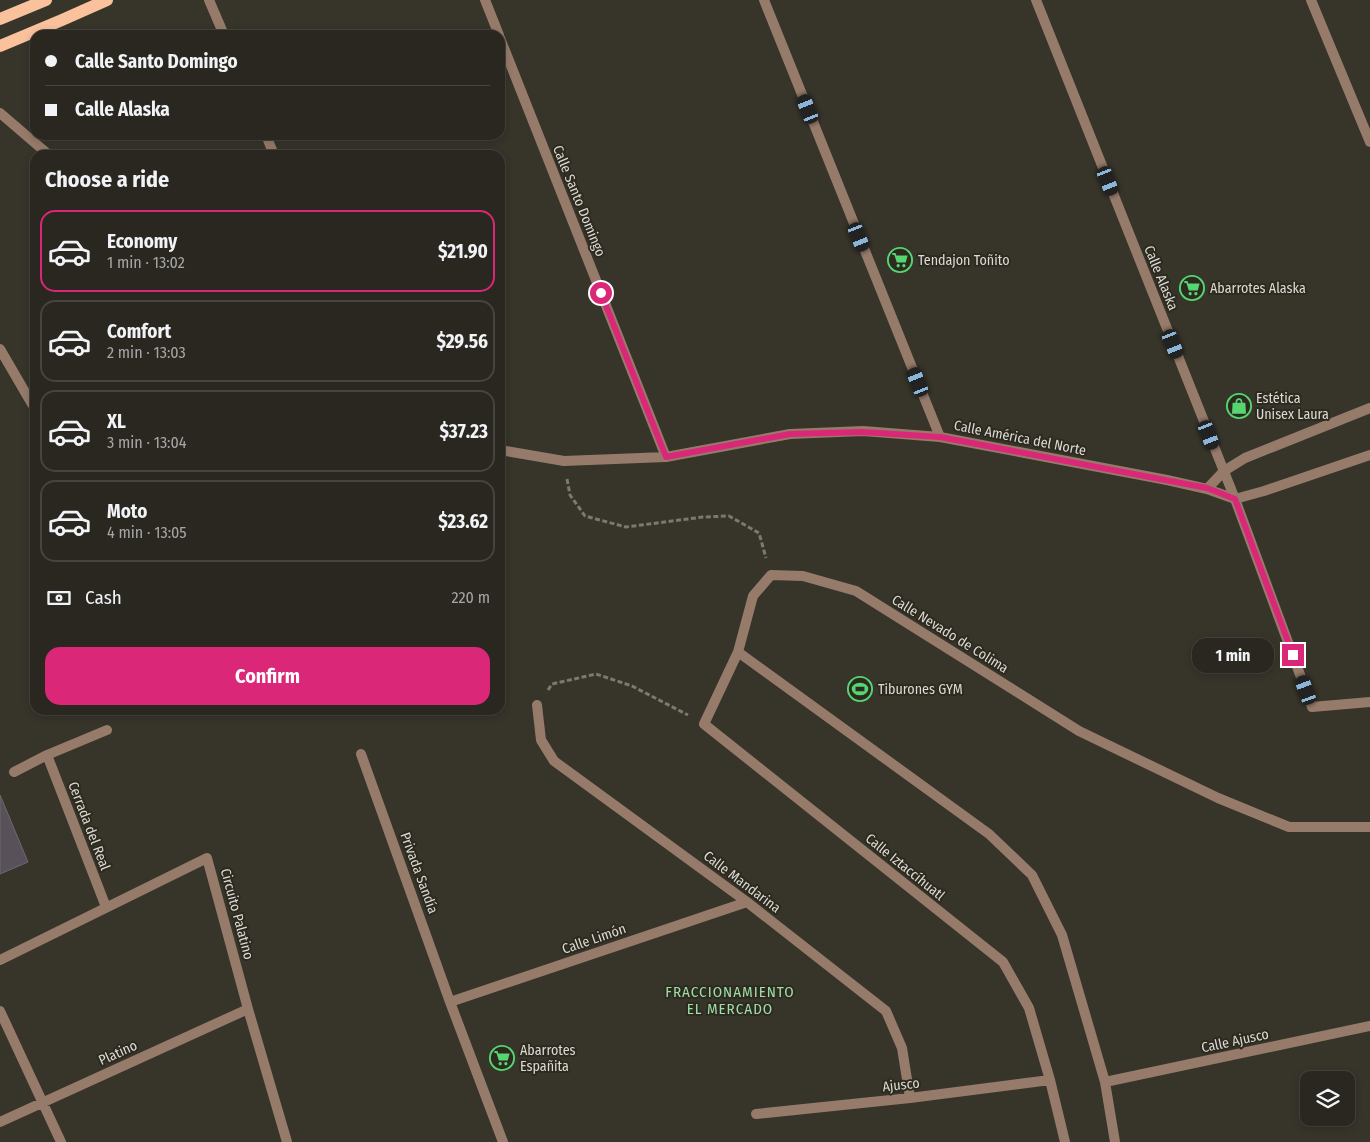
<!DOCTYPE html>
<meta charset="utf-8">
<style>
body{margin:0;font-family:"Fira Sans Condensed",sans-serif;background:#35332d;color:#f1f3f6;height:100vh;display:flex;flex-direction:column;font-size:19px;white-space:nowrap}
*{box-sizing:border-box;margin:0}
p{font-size:16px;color:#a5a5a5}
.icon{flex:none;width:28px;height:28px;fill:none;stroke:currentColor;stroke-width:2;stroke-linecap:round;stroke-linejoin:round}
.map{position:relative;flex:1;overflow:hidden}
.side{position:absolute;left:30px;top:150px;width:475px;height:565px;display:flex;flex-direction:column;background:#292720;border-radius:15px;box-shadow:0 2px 8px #0003,0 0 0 1px #45443e}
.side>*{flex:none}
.banner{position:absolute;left:30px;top:30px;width:475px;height:110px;border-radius:15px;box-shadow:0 2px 8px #0003,0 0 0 1px #45443e;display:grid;align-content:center;height:110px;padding:0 15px;background:#292720}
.controls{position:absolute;left:1300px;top:1071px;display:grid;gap:10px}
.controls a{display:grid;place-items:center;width:55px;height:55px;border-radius:10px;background:#292720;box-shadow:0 2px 8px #0003,0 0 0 1px #45443e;font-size:25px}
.end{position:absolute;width:22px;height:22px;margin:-11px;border:6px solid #db2777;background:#fff;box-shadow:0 0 0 2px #fff}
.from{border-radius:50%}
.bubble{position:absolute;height:35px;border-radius:15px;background:#292720;box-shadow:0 2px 8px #0003,0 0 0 1px #45443e;font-size:16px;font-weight:700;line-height:35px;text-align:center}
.car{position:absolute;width:15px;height:30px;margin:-15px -8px;border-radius:6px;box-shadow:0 0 4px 1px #0007;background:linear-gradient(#222 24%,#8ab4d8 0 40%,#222 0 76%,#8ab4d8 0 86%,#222 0)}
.banner b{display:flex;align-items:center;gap:18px;height:48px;font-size:19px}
.banner b+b{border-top:1px solid #45443e}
.banner i{width:12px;height:12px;background:#f1f3f6}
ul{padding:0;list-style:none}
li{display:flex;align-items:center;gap:15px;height:82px;margin:0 10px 8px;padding:0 5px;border:2px solid #45443e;border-radius:15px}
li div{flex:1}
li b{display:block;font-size:19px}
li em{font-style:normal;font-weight:700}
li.selected{border-color:#db2777}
li>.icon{width:45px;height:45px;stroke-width:1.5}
h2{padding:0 15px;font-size:22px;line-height:60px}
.pay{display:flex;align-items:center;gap:12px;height:55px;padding:0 15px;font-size:19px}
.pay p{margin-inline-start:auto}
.action{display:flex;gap:10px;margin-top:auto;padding:10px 15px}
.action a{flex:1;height:58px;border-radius:15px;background:#db2777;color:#fff;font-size:20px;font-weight:700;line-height:58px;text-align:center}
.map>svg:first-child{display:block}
.building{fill:#59515a;stroke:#6f6770}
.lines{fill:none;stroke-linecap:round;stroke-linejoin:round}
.path{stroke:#7b7970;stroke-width:3;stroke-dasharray:5 2.5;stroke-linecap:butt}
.lane{stroke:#977b6a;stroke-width:10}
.street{stroke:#977b6a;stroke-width:10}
.primary{stroke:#fac19d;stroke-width:12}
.route{stroke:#db2777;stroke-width:6}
.labels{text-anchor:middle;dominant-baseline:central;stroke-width:4;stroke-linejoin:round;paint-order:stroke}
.street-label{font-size:14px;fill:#dcdad4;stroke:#2d2a20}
.poi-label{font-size:14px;fill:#dcdad4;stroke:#2d2a20;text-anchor:start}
.neighbourhood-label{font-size:15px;letter-spacing:1px;fill:#9edda6;stroke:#2d2a20}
</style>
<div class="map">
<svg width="1370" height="1142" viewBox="0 0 1370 1142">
<rect width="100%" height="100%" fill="#37342a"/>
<path class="building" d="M0,795L28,862L0,874Z"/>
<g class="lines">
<path class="path" d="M567,479L570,495L585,516L626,527L703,517L729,516L759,533L766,558
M548,690L552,684L596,674L632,686L688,715"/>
<path class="lane" d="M0,349L32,404"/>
<path class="street" d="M209,0L224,35
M485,0L499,35
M764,0L940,437
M1036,0L1235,499L1312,707L1370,702
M1311,0L1370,142
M500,38L666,457
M0,113L49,155
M266,135L274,155
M500,450L564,461L666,457L790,434L863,431L940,437L1167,480L1207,489L1235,499L1264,491L1370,455
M1207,489L1224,471L1245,458L1370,408
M738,652L989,834L1032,875L1062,935L1105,1082L1115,1142
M537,705L541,740L554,761L747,902L886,1011L902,1048L910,1098
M361,754L450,1002L503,1142
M47,755L106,907
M14,772L47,755L107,730
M0,960L207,858L248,1009L287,1142
M450,1002L747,902
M0,1011L61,1142
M1105,1082L1370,1026
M756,1114L910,1098L1050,1080
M0,1122L248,1009
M1065,1142L1050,1080L1029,1008L1003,962L704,724L738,652L753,596L771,575L803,576L856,591L1079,731L1218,798L1289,827H1370"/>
<path class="primary" d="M0,19L46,0
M0,46L62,20L107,0"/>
</g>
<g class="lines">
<path class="route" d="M601,293L666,457L790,434L863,432L940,437L1207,488L1235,499L1293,655"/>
</g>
<defs>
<symbol id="supermarket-ring" viewBox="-11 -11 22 22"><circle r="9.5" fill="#2d2a20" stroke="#55d671" stroke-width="1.5"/><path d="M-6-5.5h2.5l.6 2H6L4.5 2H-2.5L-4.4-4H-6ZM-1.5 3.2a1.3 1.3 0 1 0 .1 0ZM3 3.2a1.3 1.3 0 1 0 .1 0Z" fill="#55d671"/></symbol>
<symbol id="shop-ring" viewBox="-11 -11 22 22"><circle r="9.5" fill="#2d2a20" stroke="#55d671" stroke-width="1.5"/><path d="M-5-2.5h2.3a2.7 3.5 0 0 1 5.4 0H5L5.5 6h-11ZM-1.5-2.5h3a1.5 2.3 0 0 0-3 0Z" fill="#55d671"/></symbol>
<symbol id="stadium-ring" viewBox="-11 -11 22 22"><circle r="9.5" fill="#2d2a20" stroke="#55d671" stroke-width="1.5"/><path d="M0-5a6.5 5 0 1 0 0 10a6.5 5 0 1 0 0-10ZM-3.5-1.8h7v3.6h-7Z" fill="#55d671"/></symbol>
</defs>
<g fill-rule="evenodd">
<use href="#supermarket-ring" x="886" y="246" width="28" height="28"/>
<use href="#supermarket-ring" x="1178" y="274" width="28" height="28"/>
<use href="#shop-ring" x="1225" y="392" width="28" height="28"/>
<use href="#stadium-ring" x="846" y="675" width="28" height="28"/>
<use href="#supermarket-ring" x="488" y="1044" width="28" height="28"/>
</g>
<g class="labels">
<g class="street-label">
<text transform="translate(579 201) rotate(68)">Calle Santo Domingo</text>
<text transform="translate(1161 278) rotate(68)">Calle Alaska</text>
<text transform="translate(1020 438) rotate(11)">Calle América del Norte</text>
<text transform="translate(950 634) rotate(32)">Calle Nevado de Colima</text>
<text transform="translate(89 826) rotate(69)">Cerrada del Real</text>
<text transform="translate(905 867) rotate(39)">Calle Iztaccíhuatl</text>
<text transform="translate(419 873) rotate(70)">Privada Sandía</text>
<text transform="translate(742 882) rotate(37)">Calle Mandarina</text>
<text transform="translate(237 914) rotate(75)">Circuito Palatino</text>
<text transform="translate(594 939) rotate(-19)">Calle Limón</text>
<text transform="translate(1235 1041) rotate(-12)">Calle Ajusco</text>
<text transform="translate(118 1053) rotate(-24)">Platino</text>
<text transform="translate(901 1085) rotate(-6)">Ajusco</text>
</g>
<g class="poi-label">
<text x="918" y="260">Tendajon Toñito</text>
<text x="1210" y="288">Abarrotes Alaska</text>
<text x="1256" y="398">Estética<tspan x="1256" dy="16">Unisex Laura</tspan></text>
<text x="878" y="689">Tiburones GYM</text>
<text x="520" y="1050">Abarrotes<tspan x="520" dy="16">Españita</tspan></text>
</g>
<g class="neighbourhood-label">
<text x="730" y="992">FRACCIONAMIENTO<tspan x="730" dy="17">EL MERCADO</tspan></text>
</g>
</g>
</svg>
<div class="controls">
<a><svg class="icon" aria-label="layers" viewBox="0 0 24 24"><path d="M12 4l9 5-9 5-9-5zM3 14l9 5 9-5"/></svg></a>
</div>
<i class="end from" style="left:601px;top:293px"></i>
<i class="end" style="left:1293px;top:655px"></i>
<div class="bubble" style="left:1192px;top:638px;width:82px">1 min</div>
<i class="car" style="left:808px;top:109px;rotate:338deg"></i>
<i class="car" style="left:1108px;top:181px;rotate:158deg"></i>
<i class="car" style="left:859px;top:237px;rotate:158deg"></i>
<i class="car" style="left:1173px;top:344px;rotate:158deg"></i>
<i class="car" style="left:918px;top:382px;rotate:338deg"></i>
<i class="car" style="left:1209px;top:435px;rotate:159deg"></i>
<i class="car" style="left:1306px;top:690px;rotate:340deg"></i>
<div class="banner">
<b><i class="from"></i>Calle Santo Domingo</b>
<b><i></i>Calle Alaska</b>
</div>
<section class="side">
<h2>Choose a ride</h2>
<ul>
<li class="selected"><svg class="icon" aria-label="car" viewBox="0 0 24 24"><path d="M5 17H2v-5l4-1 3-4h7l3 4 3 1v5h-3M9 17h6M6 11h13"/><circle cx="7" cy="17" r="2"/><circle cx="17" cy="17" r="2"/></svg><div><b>Economy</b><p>1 min · 13:02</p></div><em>$21.90</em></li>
<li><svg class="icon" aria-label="car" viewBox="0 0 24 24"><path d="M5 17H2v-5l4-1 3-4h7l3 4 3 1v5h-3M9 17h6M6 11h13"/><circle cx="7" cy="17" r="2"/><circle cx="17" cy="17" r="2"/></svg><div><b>Comfort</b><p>2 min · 13:03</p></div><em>$29.56</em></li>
<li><svg class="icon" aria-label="car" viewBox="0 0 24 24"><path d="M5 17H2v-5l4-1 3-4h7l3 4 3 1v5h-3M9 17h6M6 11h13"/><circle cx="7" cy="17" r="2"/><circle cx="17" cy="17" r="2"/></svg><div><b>XL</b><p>3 min · 13:04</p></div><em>$37.23</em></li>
<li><svg class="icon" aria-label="car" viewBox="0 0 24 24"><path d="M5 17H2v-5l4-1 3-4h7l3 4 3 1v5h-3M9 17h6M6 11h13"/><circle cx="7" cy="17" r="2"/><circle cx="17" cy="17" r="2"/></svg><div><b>Moto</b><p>4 min · 13:05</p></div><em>$23.62</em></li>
</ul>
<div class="pay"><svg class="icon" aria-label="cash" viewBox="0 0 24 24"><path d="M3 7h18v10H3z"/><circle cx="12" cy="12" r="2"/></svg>Cash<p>220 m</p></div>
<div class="action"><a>Confirm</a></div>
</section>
</div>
